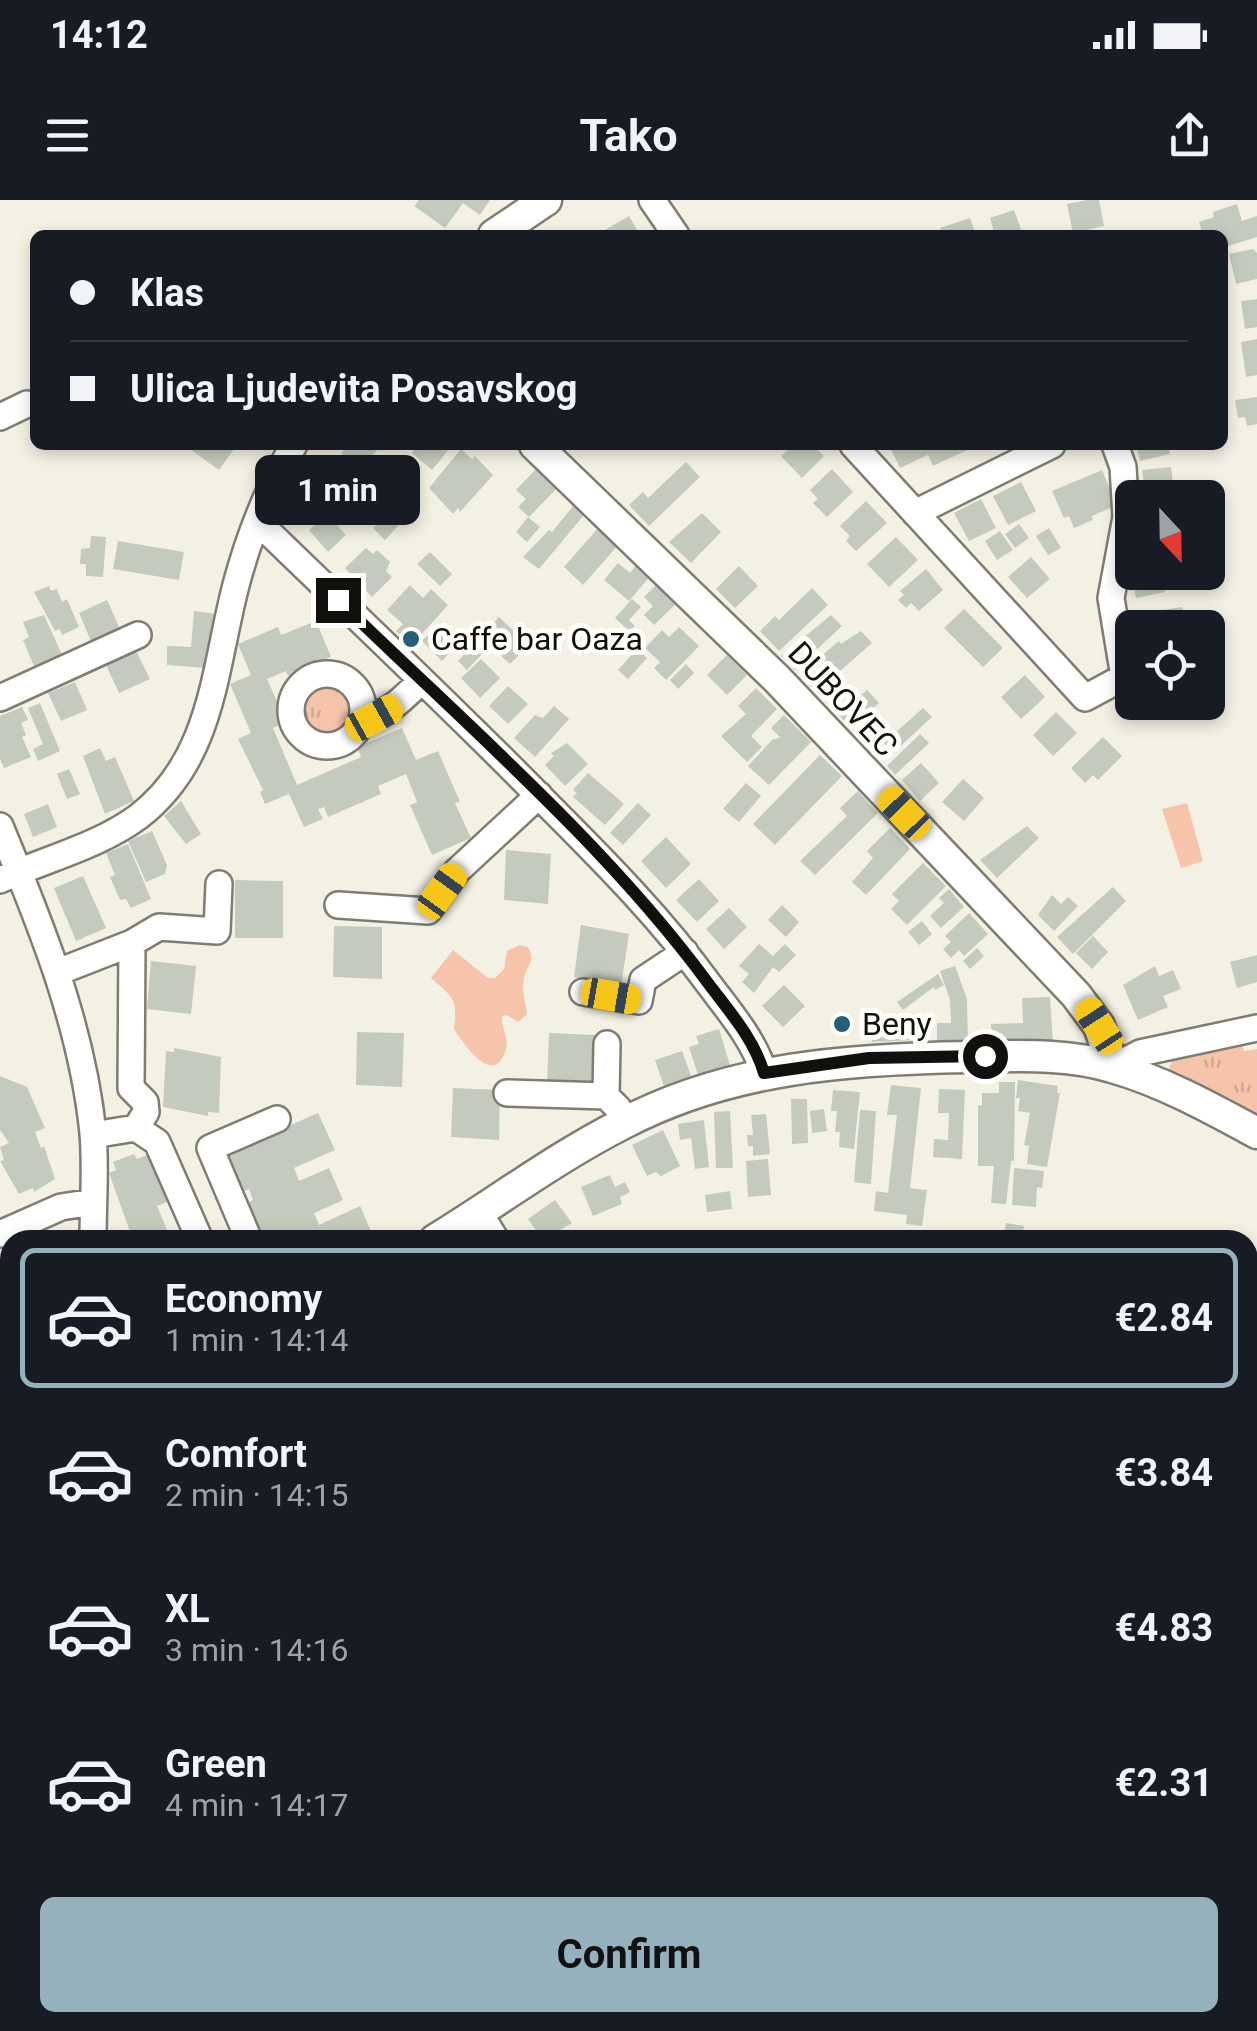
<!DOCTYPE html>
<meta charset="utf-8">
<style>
body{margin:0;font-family:Roboto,sans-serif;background:#20242c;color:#f1f3f6;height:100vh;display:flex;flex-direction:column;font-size:38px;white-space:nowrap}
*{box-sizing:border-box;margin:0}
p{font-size:32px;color:#9ea1a6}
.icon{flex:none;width:55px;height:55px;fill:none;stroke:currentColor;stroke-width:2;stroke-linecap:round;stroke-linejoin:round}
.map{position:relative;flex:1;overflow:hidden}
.panel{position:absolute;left:0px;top:1030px;width:1258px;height:802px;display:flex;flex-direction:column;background:#171b24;border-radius:30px 30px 0 0;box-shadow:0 5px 15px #0003}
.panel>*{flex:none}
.guide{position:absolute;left:30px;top:30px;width:1198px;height:220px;border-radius:15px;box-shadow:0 5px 15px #0003;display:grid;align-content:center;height:220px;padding:0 40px;background:#171b24}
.needle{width:65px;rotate:158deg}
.buttons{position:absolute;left:1115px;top:280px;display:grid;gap:20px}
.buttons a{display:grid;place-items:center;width:110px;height:110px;border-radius:15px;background:#171b24;box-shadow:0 5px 15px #0003;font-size:50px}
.end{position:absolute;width:45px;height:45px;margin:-22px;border:12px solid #11100c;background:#fff;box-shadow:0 0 0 5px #fff}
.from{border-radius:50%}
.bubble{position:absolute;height:70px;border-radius:15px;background:#171b24;box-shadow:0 5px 15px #0003;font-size:32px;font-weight:700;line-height:70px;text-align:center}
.car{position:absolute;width:30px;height:60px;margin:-30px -15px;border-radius:12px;box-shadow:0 0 8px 2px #0007;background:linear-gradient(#f5c518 24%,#345 0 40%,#f5c518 0 76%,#345 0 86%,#f5c518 0)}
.guide b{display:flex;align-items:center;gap:35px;height:95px;font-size:38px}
.guide b+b{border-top:2px solid #363941}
.guide i{width:25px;height:25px;background:#f1f3f6}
ul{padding:18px 0 0;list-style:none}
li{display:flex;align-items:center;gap:30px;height:140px;margin:0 20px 15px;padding:0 20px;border:5px solid transparent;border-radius:15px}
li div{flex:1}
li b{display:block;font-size:38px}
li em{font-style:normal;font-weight:700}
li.current{border-color:#94b1bd}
li>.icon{width:90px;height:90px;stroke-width:1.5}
.cta{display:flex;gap:20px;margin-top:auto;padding:20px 40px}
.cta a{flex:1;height:115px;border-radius:15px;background:#94b1bd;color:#111;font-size:40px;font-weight:700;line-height:115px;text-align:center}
.status{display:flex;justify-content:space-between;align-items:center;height:70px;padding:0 50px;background:#171b24;direction:ltr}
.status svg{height:28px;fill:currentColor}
header{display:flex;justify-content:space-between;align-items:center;height:130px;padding:0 40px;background:#171b24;font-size:45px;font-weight:700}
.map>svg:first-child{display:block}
.grass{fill:url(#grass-tufts)}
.park{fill:#f5c4ab}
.building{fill:#c5cabe}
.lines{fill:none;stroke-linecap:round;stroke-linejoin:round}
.minor-casing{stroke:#7f7d71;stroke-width:30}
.major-casing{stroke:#7f7d71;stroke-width:35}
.minor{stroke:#fff;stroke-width:25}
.major{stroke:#fff;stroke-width:30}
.route{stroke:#11100c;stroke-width:12}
.poi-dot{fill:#236077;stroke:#fffef9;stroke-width:4}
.labels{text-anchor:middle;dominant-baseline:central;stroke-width:10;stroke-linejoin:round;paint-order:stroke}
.poi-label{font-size:32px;fill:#11100c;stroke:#fffef9;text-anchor:start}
.street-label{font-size:32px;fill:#11100c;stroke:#fffef9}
</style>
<div class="status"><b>14:12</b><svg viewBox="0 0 49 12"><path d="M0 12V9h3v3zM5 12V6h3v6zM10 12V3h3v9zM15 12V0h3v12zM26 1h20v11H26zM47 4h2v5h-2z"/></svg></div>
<header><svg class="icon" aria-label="menu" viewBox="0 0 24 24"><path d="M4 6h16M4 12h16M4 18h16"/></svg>Tako<svg class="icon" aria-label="share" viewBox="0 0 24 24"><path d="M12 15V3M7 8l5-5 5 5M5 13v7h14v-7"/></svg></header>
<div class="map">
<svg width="1257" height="1831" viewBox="0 0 1257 1831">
<defs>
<pattern id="grass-tufts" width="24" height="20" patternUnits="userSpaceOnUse" patternTransform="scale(2.5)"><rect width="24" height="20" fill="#f5c4ab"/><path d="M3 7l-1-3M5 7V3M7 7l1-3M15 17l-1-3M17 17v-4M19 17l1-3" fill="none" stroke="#d1a792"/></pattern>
</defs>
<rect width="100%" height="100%" fill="#f3f1e4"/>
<path class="grass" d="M302 509a26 26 0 1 1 52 0a26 26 0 1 1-52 0Z
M1241,843L1244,851L1257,849V926L1170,877C1162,846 1219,847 1241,843Z"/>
<path class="park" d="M1187,603L1203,661L1181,668L1162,609Z
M520,745L528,747C536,762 527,764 524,779C521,789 526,804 527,814L518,822L507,815L502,816C501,828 509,838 506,849C494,890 463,843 454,829C458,799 453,797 431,778L453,750L488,778H495L504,769L507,751Z"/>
<path class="building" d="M419,0H490L480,15L463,3L445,28L414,6Z
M1087,0H1099L1104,26L1073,33L1067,4Z
M1237,4L1242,21L1257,16V37L1222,48V35H1203L1199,22L1214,17L1213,12Z
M1014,10L1023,35H995L990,18Z
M629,16L640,35H605L603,31Z
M970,18L976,35H942L940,28Z
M1253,49L1257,53V79L1236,84L1229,54Z
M1257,99V127L1245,129L1241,101Z
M1257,139V175L1246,177L1241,142Z
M1257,197V224L1247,226L1245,217L1238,218L1235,200Z
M193,245H207L214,250L218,245H229L234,249L219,270L190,249Z
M341,245H378L380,247L367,261L371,265L362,274L341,253L345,249Z
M418,245H447L450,248L432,270L412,253Z
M793,245H813L824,256L802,278L781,256Z
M889,245H965L967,250L933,266L928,255L900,268Z
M1136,245H1168L1170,254L1140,261Z
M461,249L472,259L475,256L493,275L460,312L458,308L453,314L429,288Z
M336,258L356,278L340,295L319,275Z
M686,262L700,277L649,326L629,305L643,292L648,298Z
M1171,267L1175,298H1146L1142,270Z
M537,268L558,287L529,317L518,307L526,299L516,290Z
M832,269L853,292L827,317L813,303L818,299L810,290Z
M1102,270L1117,305L1092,316L1093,320L1074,328L1069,316L1064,318L1052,291Z
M1021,282L1036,311L1008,325L993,296Z
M981,299L996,328L969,341L954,313Z
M866,301L887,323L856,351L846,341L850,336L840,326Z
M573,306L584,315L539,369L523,357L549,330L552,332Z
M702,313L721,332L691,363L669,342Z
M327,314L346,335L328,352L309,330Z
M386,315L398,326L385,340L373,328Z
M528,317L540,327L527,342L516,332Z
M1019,324L1029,338L1015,348L1005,334Z
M599,327L619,344L583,385L564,367Z
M1049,328L1061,348L1048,355L1036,336Z
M1000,331L1013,350L997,360L985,341Z
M91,336L106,337L103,377L86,376V364H80L81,349L90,348Z
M896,337L918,360L889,387L867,364Z
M118,341L184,352L179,380L113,369Z
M366,348L373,354L377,350L390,362L386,371L392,377L372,397L345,368Z
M430,352L452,374L440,386L417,364Z
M1031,357L1050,379L1027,398L1008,377Z
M618,363L630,373L637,364L651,375L629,401L604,380Z
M739,366L758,386L735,408L716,389Z
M926,369L943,390L919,411L911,403L906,408L898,400L904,395L900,391Z
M1131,372H1161L1165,392L1136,398Z
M660,381L679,401L654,425L644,415L653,406L644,397Z
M410,385L423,398L431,389L448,405L412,445L396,431L403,424L387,410Z
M49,386L51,391L57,389L62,402L67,399L79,427L62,435L60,429L55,431L34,392Z
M812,388L828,405L779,451L760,431L775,416L779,420Z
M632,399L641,407L629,420L635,426L630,432L615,418Z
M107,400L120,429L91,441L79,413Z
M1182,407L1186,428H1146L1143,413Z
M964,409L1003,448L983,467L944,428Z
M194,411L216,414L208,468L167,465V446L191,447Z
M44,415L62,455L42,467L40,464L34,466L23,440L29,437L23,422Z
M831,415L842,426L795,470L781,456Z
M499,417L529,445L510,464L501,456L509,447L498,437L467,470L458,461Z
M316,421L331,457L288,476L286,471L267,479L286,522L273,528L297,585L361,557L357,547L402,528L416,560L438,551L460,602L455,603L471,638L432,655L410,605L417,602L406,574L378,586L381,594L328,617L324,607L318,609L323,619L304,627L289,594L265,604L260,592L263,590L238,539L251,533L230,484L251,475L238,444L278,427L281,435Z
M440,422L460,441L442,461L422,441Z
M679,427L699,446L666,480L654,468L660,462L645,448L662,430L669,437Z
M861,431L872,443L816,492L800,474L839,441L841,444Z
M637,449L647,458L628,479L618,470Z
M136,451L150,479L119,493L106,465Z
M727,455L747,475L727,495L707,475Z
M481,459L500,478L480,498L461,478Z
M686,464L694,473L678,489L670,480Z
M1025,475L1045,497L1021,519L1001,497Z
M75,482L87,510L61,521L48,493Z
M508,486L528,504L508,524L489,506Z
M756,488L777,509L751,536L762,547L747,562L721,536L746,514L738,506Z
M867,490L879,503L851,528L839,515Z
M40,503L60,551L38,561L33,549L43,544L28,508Z
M554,506L569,519L535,557L514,538L535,515L543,518Z
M22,507L28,520L21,523L26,535L22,537L31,557L4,568L0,559V516Z
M923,508L932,517L893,553L884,543Z
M1056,512L1077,533L1053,556L1033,535Z
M784,515L811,542L769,585L748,566L772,540L780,537L771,528Z
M920,534L929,543L895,575L887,566Z
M1103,537L1122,556L1098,580L1093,575L1085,583L1071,568Z
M567,543L588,564L565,586L545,565L554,556L551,553Z
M100,548L106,561L115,557L134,601L105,614L83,556Z
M820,555L842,576L775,645L753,624Z
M921,563L939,583L920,601L902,580Z
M69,569L80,594L67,599L57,574Z
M588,573L624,604L605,625L573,597L577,593L573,590Z
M963,579L984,598L964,621L942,602Z
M746,583L761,596L739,622L723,609Z
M858,591L878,613L815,675L800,661L847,616L840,608Z
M181,601L201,634L186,644L164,616Z
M638,603L651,615L623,645L610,633Z
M48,604L57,627L33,637L24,614Z
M1027,626L1039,638L997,678L980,660Z
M890,628L910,649L866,695L852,682L873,658L867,651Z
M152,631L167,665L165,674L146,682L128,641Z
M666,637L691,664L666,688L641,661Z
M128,644L151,699L131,708L126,699L120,700L110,677L115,675L106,653Z
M506,650L551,654L548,704L504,700Z
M923,663L946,686L907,725L891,709L899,701L892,694Z
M83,676L106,728L76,741L54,688Z
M699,679L719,701L697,722L676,700Z
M235,680L283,681V738H235Z
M1113,687L1126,701L1073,754L1057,737Z
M949,689L964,707L941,728L930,716L944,703L939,698Z
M1052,695L1061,704L1068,697L1078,706L1054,731L1038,715Z
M782,705L799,722L786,737L768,720Z
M729,708L747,727L724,749L706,729Z
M969,713L988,734L964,756L959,750L951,758L943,749L951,742L945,736Z
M922,721L932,734L919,745L908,732Z
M581,725L629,734L621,786L574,777Z
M334,726L382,727V779L333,777Z
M1093,736L1108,752L1092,769L1076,753Z
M759,744L773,756L785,744L796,755L779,772L773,767L754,793L742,782L749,774L739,766Z
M977,748L984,756L970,769L963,761Z
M1257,755V782L1237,788L1230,762Z
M151,761L196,766L191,814L147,809Z
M955,766L967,799L968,844L937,845V823H951L950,800L940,771Z
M1155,766L1159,776L1173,770L1181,789L1163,796L1168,807L1138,820L1123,785Z
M938,774L944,785L935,790L934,787L903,810L897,802Z
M784,785L805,806L783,827L762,806Z
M1050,797L1053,842L992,844L991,824L1023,823L1022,798Z
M883,812V816L916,813L918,840L872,842L868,813Z
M719,829L730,865L698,875L689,847L699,844L696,836Z
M357,832L404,833L402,887L356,885Z
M549,833L596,835L594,887L547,886Z
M174,848L221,857L219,913L208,912V916L163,907L166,851L174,852Z
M682,851L691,876L664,886L655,860Z
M0,876L27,887L45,928L35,932L41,948L44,946L55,979L34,992L33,988L19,994L0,961L4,960L0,947L9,943L0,930Z
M1018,880L1058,886L1057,893H1060L1047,967L1027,964L1029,946L1024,945L1030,913L1018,911L1020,898H1016Z
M999,882H1015L1014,961H1011L1006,1004L991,1003L994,966H978V906L982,905V893H999Z
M891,885L921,888L910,988L927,990L922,1026L906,1024L907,1015L874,1011L876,991L888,993L897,915H887Z
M453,888L500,890L499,940L451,937Z
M939,889L965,890L962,959L933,957L934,939L948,940L949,913H938Z
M833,890L860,892L854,949L839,947L840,932H835L837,911H831Z
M791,899H807L808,943L792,944Z
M824,909L827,931L812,933L810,911Z
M860,910L876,911L871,984L854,982Z
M730,911L733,968H716L714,912Z
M318,913L335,950L294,968L299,981L329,968L343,1000L314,1013L319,1025L360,1006L375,1040H273L269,1031L255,1037L241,1006L253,1000L249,989L235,996L218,957Z
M766,914L770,954L753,956V946H748L747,935H753L751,915Z
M704,920L709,967L695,969L691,938L680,940L678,924Z
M663,930L680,966L661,976L656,972L647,976L632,945Z
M134,954L137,959L147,955L167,1002L157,1006L169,1034L161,1037L162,1040H133L109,973L116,970L113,962Z
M768,959L771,995L748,997L746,961Z
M1014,968L1044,971L1042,988L1037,987L1036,1007L1012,1005Z
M610,975L615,987L625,982L630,992L620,997L622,1004L593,1016L581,987Z
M730,991L732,1009L707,1012L705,995Z
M555,1000L572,1023L543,1040L528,1019Z
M1006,1023L1024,1026L1022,1040L1003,1039Z
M10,1056V1136L0,1115V1061Z
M10,1159V1211L0,1216V1164Z
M6,1323L10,1328V1362L7,1364L4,1359L0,1362V1327Z
M10,1448V1465L1,1466L0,1449Z
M4,1715L10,1716V1743L0,1742Z
M0,1766H10V1787H0Z
M263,1822H298V1826L264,1831Z
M338,1822L435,1825V1831H337Z
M474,1822H504V1831H474Z
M513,1822H566V1831H513Z
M633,1822H671V1831H633Z
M836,1822H879V1831H835Z
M927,1822H960V1831H926Z
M1056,1822H1080L1079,1831H1055Z
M1135,1824L1176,1826L1175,1831H1134Z"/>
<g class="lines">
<defs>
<path id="minor" d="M652,0L676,35
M0,217L27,204
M853,245L1085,498L1124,477L1111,398L1126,317L1123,267L1115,245
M915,313L1052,245
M258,322C356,417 456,511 551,608C607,664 662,720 708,783C729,811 754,840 764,873
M291 510a36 36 0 1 1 72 0a36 36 0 1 1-72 0Z
M0,498L138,435
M362,518C387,517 404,497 421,481
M0,626C41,725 82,825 93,933C96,968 93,1005 93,1040
M0,680C45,659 97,647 138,617C213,560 214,469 236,385C249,336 268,288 294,245
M338,705L428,711L457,671L539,595
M132,743L159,727L217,731L219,684
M58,772L132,743L131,888L145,902L146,912L136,928L93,935
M583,792L639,801L643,780L685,752
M607,844L606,896L618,908
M1113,867L1140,853L1257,828
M507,893L606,896
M136,928L157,942L200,1040
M479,1012L496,1040
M0,1034L61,1007L93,1002
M249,1040L210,948L277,919
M1248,1278L1257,1284
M1248,1562H1257
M315,1822L316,1831
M67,1831L68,1822
M699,1831V1822
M901,1831V1822
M1107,1831L1108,1822"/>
<path id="major" d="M494,35L546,0
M535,245L777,479L1076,795L1099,826L1113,867
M435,1040C497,1002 557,957 622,924C730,867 849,859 969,857C1016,856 1067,853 1112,867C1162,881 1211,908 1257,933
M0,1256L10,1250"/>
</defs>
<use href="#minor" class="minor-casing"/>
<use href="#major" class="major-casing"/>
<use href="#minor" class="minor"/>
<use href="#major" class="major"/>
</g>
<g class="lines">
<path class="route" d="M338,400C463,522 605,643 708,783C729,811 754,839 764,873L869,858L985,856"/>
</g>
<g class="poi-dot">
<circle cx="411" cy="439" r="10"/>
<circle cx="842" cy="824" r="10"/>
</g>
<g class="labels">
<g class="poi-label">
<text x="431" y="439">Caffe bar Oaza</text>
<text x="862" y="824">Beny</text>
</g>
<g class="street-label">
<text transform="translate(843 499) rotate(47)">DUBOVEC</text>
</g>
</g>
</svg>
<div class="buttons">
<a><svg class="needle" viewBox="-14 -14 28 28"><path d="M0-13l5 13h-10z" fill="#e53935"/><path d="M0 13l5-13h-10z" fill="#9ea1a6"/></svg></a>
<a><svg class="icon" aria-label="locate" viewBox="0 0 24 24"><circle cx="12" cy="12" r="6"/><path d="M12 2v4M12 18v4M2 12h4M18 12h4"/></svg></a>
</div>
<i class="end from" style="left:985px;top:856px"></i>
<i class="end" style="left:338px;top:400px"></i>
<div class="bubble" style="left:255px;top:255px;width:165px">1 min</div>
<i class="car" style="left:374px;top:518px;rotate:61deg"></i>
<i class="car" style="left:904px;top:613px;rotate:316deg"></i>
<i class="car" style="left:442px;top:691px;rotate:36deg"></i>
<i class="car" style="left:611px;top:796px;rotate:100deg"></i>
<i class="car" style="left:1099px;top:826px;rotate:327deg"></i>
<div class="guide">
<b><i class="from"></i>Klas</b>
<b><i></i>Ulica Ljudevita Posavskog</b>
</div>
<section class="panel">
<ul>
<li class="current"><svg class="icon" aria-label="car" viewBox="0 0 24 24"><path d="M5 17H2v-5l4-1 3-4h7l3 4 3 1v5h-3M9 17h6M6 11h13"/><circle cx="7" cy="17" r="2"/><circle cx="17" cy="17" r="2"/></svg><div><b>Economy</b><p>1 min · 14:14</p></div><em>€2.84</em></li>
<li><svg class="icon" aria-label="car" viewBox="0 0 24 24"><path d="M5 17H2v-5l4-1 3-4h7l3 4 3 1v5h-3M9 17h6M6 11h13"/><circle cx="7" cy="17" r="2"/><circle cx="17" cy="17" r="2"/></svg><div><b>Comfort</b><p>2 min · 14:15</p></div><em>€3.84</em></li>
<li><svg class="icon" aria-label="car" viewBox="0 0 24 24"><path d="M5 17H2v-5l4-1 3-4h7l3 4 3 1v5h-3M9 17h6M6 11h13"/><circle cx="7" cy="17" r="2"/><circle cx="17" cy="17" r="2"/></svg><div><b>XL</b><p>3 min · 14:16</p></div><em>€4.83</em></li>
<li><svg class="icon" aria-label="car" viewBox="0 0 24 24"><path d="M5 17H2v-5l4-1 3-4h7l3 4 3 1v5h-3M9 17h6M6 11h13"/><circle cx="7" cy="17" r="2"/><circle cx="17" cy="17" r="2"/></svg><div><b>Green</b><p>4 min · 14:17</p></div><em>€2.31</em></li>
</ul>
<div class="cta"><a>Confirm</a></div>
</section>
</div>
